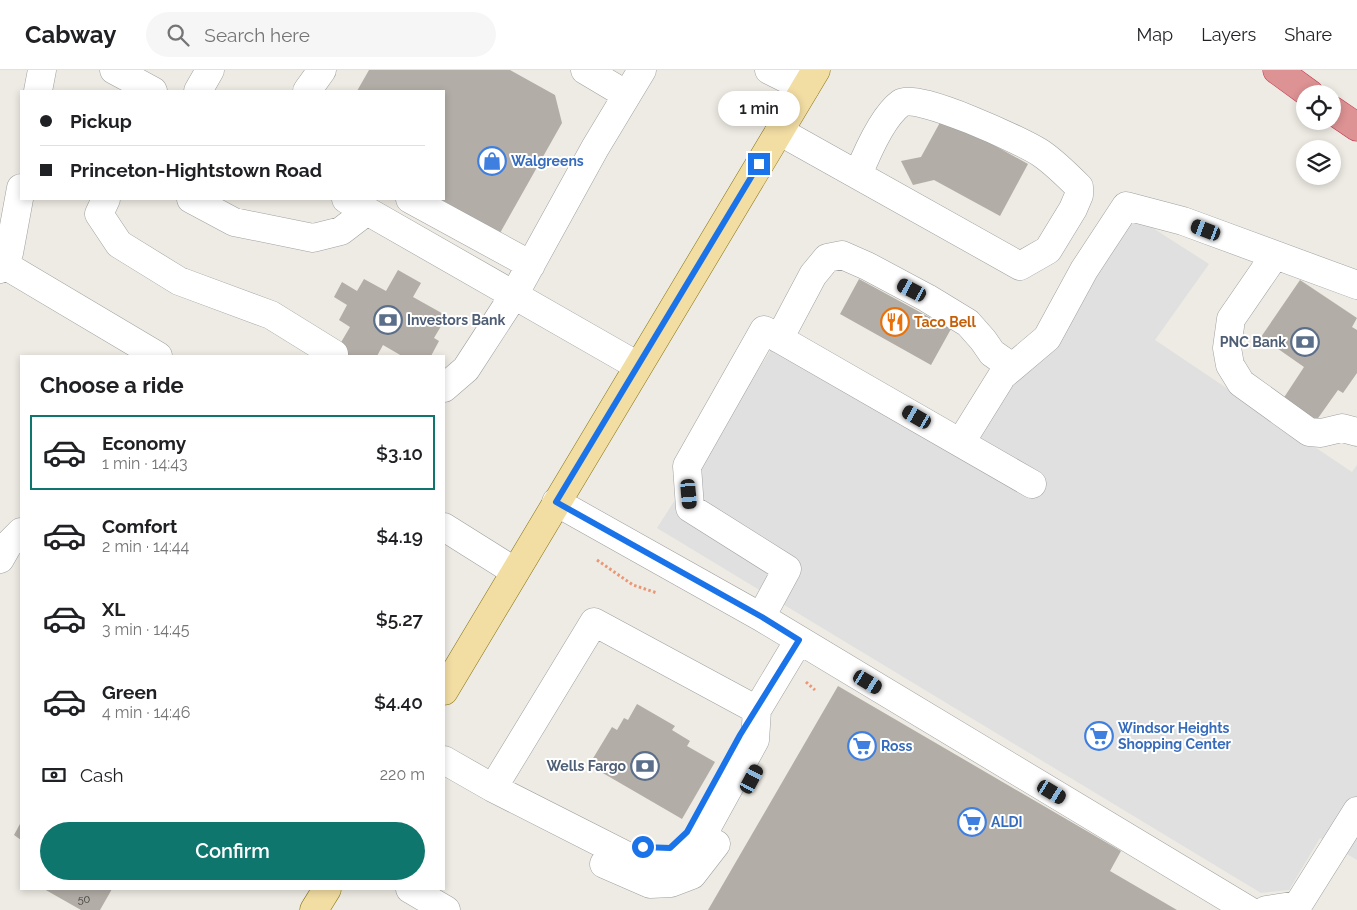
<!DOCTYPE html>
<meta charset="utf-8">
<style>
body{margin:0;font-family:Raleway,sans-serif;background:#f6f6f6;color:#202124;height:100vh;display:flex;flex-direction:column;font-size:19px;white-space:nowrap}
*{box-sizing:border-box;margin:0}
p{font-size:16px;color:#757577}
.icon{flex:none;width:28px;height:28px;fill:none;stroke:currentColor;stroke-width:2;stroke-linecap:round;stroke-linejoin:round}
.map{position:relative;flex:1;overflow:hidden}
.panel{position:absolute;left:20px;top:285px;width:425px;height:535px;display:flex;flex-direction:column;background:#fff;border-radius:0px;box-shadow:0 2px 8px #0003}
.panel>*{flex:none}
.banner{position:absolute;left:20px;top:20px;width:425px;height:110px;border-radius:0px;box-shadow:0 2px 8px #0003;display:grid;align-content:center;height:110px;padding:0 20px;background:#fff}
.fabs{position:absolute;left:1296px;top:15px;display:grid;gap:10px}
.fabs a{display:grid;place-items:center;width:45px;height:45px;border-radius:50%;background:#fff;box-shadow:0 2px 8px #0003;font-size:25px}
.end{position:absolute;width:22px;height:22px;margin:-11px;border:6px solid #1a73e8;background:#fff;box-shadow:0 0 0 2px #fff}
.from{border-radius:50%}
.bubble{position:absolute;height:35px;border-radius:18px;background:#fff;box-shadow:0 2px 8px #0003;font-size:16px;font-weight:600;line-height:35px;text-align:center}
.car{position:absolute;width:15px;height:30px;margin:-15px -8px;border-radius:6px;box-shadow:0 0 4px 1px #0007;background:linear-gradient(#222 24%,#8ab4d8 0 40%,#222 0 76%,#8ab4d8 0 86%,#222 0)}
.banner b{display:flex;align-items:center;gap:18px;height:48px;font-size:19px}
.banner b+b{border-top:1px solid #e0e0e0}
.banner i{width:12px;height:12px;background:#202124}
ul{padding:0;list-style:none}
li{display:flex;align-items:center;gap:15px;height:75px;margin:0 10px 8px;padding:0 10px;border:2px solid transparent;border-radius:0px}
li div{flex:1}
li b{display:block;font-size:19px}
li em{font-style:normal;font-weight:600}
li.selected{border-color:#0f766e}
li>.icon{width:45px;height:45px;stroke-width:1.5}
h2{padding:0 20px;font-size:22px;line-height:60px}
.pay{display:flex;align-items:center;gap:12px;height:55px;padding:0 20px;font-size:19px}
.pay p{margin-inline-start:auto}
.cta{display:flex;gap:10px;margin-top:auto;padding:10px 20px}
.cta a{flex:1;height:58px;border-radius:30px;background:#0f766e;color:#fff;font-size:20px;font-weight:600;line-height:58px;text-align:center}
header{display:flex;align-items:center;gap:30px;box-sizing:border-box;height:70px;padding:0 25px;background:#fff;border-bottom:1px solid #e0e0e0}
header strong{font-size:24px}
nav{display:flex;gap:28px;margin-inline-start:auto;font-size:18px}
.search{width:350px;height:45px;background:#f6f6f6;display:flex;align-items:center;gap:12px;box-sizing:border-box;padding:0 18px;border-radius:28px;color:#757577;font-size:19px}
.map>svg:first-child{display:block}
.parking{fill:#e0e0e0}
.building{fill:#b2ada6}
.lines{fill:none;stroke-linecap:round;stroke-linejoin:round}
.minor-casing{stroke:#a0a0a0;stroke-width:29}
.major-casing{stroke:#86730f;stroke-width:29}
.highway-casing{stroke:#c5364e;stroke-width:29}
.path{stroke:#eb9676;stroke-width:3;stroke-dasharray:2.5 2.5;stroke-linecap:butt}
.minor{stroke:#fff;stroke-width:28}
.major{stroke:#f2dda3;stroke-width:28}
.highway{stroke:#dd9293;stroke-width:28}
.route{stroke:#1a73e8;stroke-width:6}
.labels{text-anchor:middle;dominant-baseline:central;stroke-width:4;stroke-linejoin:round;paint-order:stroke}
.number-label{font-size:11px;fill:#42403e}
.shop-label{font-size:14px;font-weight:bold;fill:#366cbe;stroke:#fff;text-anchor:start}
.service-label{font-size:14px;font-weight:bold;fill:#4e5e75;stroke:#fff;text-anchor:end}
.food-label{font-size:14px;font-weight:bold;fill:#c56008;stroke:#fff;text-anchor:start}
</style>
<header>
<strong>Cabway</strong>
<div class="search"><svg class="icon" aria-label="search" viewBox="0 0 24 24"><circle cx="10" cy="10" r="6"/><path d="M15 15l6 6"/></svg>Search here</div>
<nav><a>Map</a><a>Layers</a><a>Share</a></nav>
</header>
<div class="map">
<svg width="1357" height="840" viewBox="0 0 1357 840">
<rect width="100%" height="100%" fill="#edebe3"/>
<path class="parking" d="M1120,137L1209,194L1155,270L1352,402L1357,395V790L1320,768L1289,820L1261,823L657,458L776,272L966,390Z"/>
<path class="building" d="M369,0H510L555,25L562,53L500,163L440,129H444V21H357Z
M943,47L1028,94L1000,146L934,110L913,115L901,91L921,87Z
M398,200L421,213L413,227L447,246L434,268L439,271L431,286H402L383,275L377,286H333L350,257L339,250L347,235L334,227L342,212L357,221L364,209L386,221Z
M859,209L951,259L931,295L840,244Z
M1300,210L1357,248L1352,257L1357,260V303L1343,323L1338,320L1316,351L1283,329L1304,297L1261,267Z
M838,616L1121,781L1110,801L1177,840H708Z
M637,634L675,656L672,660L690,671L687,676L715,692L682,749L589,695L612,657L617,660L624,648L628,650Z
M21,752V770L14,765Z
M44,819H112L100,840H81Z"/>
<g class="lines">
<defs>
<path id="minor" d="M114,0L153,21
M585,0L627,25
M769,0L805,18
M38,21L42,0
M198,21L210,0
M307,21L322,0
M779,61L1020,196L1048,180L1073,139L1079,125V117C1067,105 1055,93 1042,84C1025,72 916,22 901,33C883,46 866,85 858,105
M106,129L99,144L119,174L179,211L271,245L334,284
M191,129L234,152L313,168L341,161L367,141
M346,129L638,296
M410,129L531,195
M1275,185L1231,249L1227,278L1230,295L1241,313L1309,362L1321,363L1342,358L1357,362
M3,194L158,286
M0,199L9,183L21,118
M779,269L813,205L827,188L842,185L867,196L927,228L968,253L983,270L992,283L1012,297
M444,318L466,299L514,225L595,78L642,0
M961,372L1002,306L1047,268L1084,200L1126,136L1183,151L1357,215
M556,432L761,547L1248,840
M444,457L514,501
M0,489L8,475L21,462
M761,547L787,499L690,438L687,396L764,260L1032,414
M444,690L493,718L594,552L757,640L799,570
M493,718L633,789L658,792L685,787L706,759L755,670L757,640
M604,794L650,814L671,813L692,805L716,774
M410,819L446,840
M1266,840L1298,835L1357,741"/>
<path id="major" d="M444,621L816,0
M314,840L327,819"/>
<path id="highway" d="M1277,0L1310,24
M1332,40L1357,57"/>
</defs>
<use href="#minor" class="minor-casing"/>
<use href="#major" class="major-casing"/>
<use href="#highway" class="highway-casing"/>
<path class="path" d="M597,490L633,515L657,523
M806,612L815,620"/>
<use href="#minor" class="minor"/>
<use href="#major" class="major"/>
<use href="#highway" class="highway"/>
</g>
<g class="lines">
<path class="route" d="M643,777L670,778L687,762L740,665L799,570L762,547L556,432L759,94"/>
</g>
<defs>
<symbol id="shop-ring" viewBox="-11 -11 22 22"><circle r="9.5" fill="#fff" stroke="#3f7fe0" stroke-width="1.5"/><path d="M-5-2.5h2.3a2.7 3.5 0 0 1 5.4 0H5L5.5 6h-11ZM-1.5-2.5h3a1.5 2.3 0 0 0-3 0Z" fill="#3f7fe0"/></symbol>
<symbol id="bank-ring" viewBox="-11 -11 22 22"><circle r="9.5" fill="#fff" stroke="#5c6f8a" stroke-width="1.5"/><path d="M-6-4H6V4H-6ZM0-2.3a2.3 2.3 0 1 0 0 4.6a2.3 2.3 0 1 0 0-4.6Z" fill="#5c6f8a"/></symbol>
<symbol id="restaurant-ring" viewBox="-11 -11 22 22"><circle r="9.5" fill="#fff" stroke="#e8710a" stroke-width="1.5"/><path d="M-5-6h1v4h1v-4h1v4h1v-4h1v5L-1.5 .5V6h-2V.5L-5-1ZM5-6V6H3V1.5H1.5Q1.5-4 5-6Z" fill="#e8710a"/></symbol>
<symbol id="supermarket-ring" viewBox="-11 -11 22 22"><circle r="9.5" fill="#fff" stroke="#3f7fe0" stroke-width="1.5"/><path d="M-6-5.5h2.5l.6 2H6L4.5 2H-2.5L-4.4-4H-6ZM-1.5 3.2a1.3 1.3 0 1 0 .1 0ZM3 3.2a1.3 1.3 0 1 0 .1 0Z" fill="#3f7fe0"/></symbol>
</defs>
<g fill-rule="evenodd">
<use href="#shop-ring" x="476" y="75" width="32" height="32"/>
<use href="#bank-ring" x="372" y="234" width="32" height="32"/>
<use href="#restaurant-ring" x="879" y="236" width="32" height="32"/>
<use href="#bank-ring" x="1289" y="256" width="32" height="32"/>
<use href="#supermarket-ring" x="1083" y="650" width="32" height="32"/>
<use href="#supermarket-ring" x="846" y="660" width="32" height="32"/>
<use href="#bank-ring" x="629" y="680" width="32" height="32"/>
<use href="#supermarket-ring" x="956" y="736" width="32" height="32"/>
</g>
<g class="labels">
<g class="number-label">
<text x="84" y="829">50</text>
</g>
<g class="shop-label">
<text x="511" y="91">Walgreens</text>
<text x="1118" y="658">Windsor Heights<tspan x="1118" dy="16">Shopping Center</tspan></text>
<text x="881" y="676">Ross</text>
<text x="991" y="752">ALDI</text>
</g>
<g class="service-label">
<text x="407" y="250" text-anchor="start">Investors Bank</text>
<text x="1286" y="272">PNC Bank</text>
<text x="626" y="696">Wells Fargo</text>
</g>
<g class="food-label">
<text x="914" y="252">Taco Bell</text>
</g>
</g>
</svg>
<div class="fabs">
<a><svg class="icon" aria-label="locate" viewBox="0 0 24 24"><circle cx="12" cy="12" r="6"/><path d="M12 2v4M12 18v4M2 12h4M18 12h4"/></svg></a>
<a><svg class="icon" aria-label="layers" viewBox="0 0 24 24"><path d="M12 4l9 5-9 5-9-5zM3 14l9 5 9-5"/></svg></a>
</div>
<i class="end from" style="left:643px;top:777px"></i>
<i class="end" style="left:759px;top:94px"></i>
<div class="bubble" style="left:718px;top:21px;width:82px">1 min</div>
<i class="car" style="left:1206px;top:160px;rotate:291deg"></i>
<i class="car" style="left:912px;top:220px;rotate:298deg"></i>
<i class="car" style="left:917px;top:347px;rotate:300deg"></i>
<i class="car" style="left:689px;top:424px;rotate:175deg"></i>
<i class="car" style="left:868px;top:612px;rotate:121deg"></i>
<i class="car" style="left:752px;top:709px;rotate:28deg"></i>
<i class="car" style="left:1052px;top:722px;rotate:121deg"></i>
<div class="banner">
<b><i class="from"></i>Pickup</b>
<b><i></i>Princeton-Hightstown Road</b>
</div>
<section class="panel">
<h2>Choose a ride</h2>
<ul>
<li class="selected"><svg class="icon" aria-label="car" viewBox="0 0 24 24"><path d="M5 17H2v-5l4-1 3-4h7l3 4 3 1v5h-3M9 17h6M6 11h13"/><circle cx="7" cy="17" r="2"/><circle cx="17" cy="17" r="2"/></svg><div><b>Economy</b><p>1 min · 14:43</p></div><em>$3.10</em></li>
<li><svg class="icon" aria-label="car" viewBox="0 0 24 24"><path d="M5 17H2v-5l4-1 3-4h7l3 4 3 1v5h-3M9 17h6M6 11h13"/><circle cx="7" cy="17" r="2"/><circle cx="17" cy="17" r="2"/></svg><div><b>Comfort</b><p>2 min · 14:44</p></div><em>$4.19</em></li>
<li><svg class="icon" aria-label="car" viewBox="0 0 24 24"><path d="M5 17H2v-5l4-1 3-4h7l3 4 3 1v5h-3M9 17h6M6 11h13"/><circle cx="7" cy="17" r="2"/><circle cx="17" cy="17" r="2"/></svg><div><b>XL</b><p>3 min · 14:45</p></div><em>$5.27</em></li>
<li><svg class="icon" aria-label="car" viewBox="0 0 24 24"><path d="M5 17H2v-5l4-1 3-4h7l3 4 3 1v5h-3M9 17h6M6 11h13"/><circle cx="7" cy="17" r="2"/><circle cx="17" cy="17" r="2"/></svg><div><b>Green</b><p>4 min · 14:46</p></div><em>$4.40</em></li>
</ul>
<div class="pay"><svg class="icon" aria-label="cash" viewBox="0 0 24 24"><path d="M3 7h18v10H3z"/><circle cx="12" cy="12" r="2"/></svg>Cash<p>220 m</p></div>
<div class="cta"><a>Confirm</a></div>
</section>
</div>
